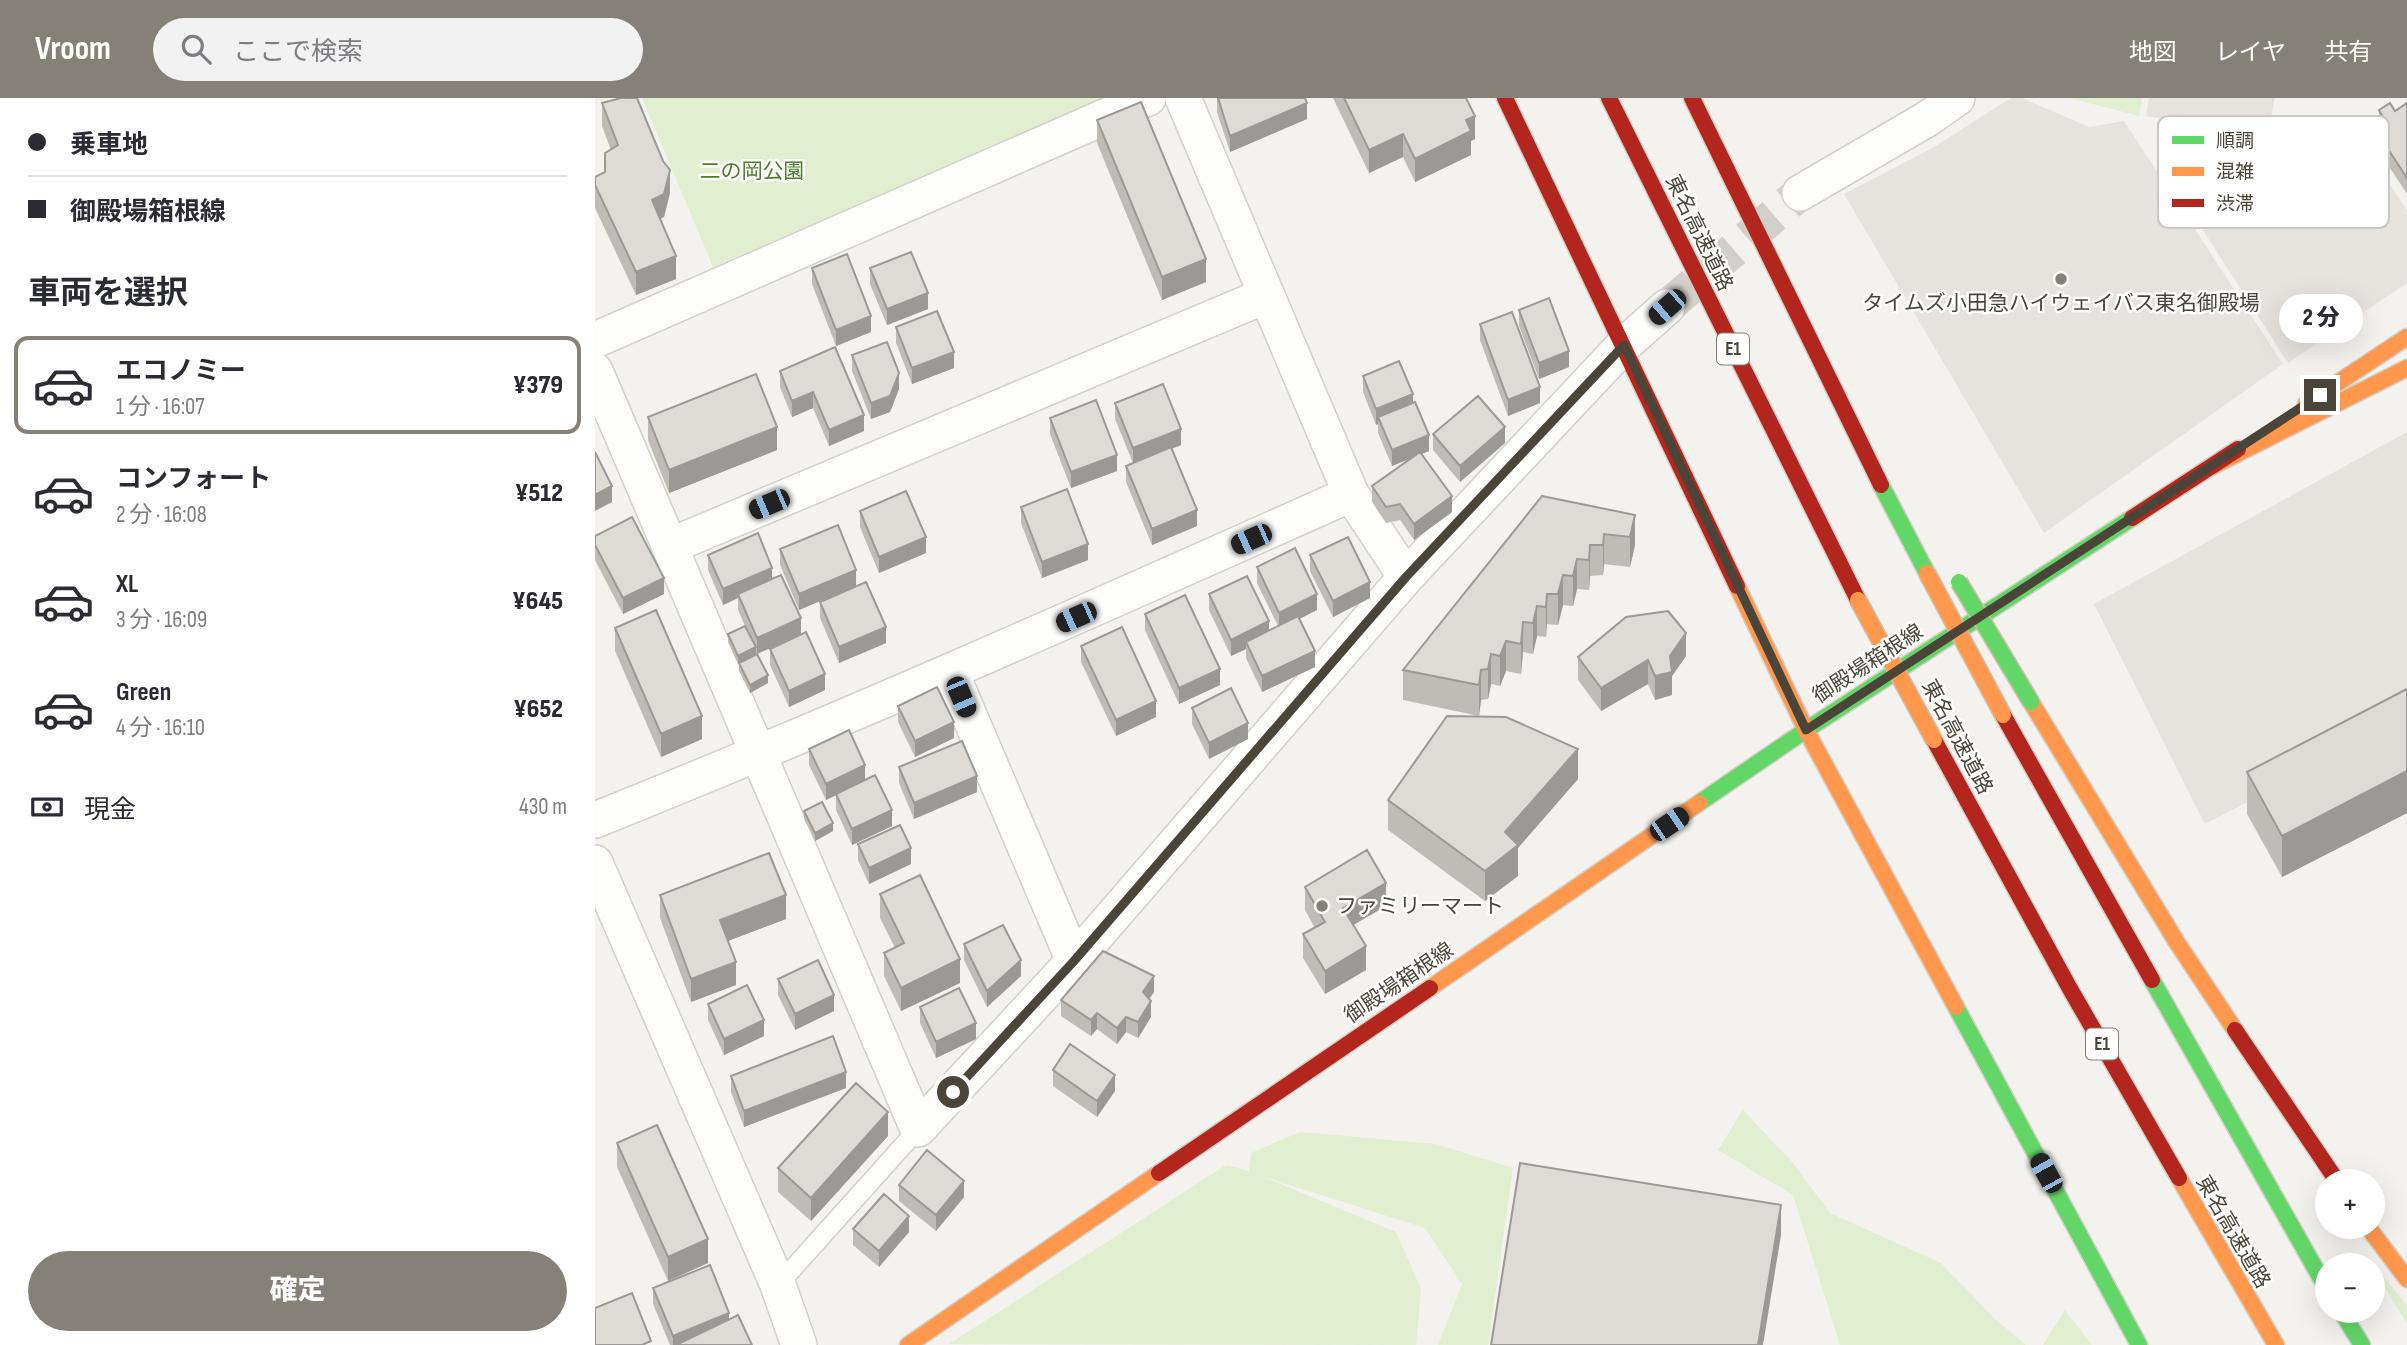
<!DOCTYPE html>
<html lang="ja">
<meta charset="utf-8">
<style>
body{margin:0;font-family:"Sofia Sans Condensed","Noto Sans JP",sans-serif;background:#f2f2f3;color:#2b2b33;height:100vh;display:flex;flex-direction:column;font-size:26px;white-space:nowrap}
*{box-sizing:border-box;margin:0}
p{font-size:23px;color:#7c7c81}
.icon{flex:none;width:38px;height:38px;fill:none;stroke:currentColor;stroke-width:2;stroke-linecap:round;stroke-linejoin:round}
.map{position:relative;flex:1;overflow:hidden}
.drawer{display:flex;flex-direction:column;background:#fff;width:595px}
.drawer>*{flex:none}
.hud{display:grid;align-content:center;height:154px;padding:0 28px;background:#fff}
.fabs{position:absolute;left:1720px;top:1071px;display:grid;gap:14px}
.fabs a{display:grid;place-items:center;width:70px;height:70px;border-radius:50%;background:#fff;box-shadow:0 7px 28px #0002;font-size:35px}
.end{position:absolute;width:32px;height:32px;margin:-16px;border:9px solid #4b4439;background:#fff;box-shadow:0 0 0 4px #fff}
.from{border-radius:50%}
.bubble{position:absolute;height:49px;border-radius:24px;background:#fff;box-shadow:0 7px 28px #0002;font-size:23px;font-weight:800;line-height:49px;text-align:center}
.car{position:absolute;width:21px;height:42px;margin:-21px -10px;border-radius:9px;box-shadow:0 0 5px 2px #0007;background:linear-gradient(#222 24%,#8ab4d8 0 40%,#222 0 76%,#8ab4d8 0 86%,#222 0)}
.hud b{display:flex;align-items:center;gap:24px;height:66px;font-size:26px}
.hud b+b{border-top:2px solid #e1e1e2}
.hud i{width:18px;height:18px;background:#2b2b33}
ul{padding:0;list-style:none}
li{display:flex;align-items:center;gap:21px;height:98px;margin:0 14px 10px;padding:0 14px;border:4px solid transparent;border-radius:14px}
li div{flex:1}
li b{display:block;font-size:26px}
li em{font-style:normal;font-weight:800}
li.active{border-color:#868178}
li>.icon{width:63px;height:63px;stroke-width:1.5}
h2{padding:0 28px;font-size:32px;line-height:84px}
.pay{display:flex;align-items:center;gap:18px;height:77px;padding:0 28px;font-size:26px}
.pay p{margin-inline-start:auto}
.button{display:flex;gap:14px;margin-top:auto;padding:14px 28px}
.button a{flex:1;height:80px;border-radius:42px;background:#868178;color:#fff;font-size:28px;font-weight:800;line-height:80px;text-align:center}
header{display:flex;align-items:center;gap:42px;box-sizing:border-box;height:98px;padding:0 35px;background:#868178;color:#fff}
header strong{font-size:33px}
nav{display:flex;gap:38px;margin-inline-start:auto;font-size:24px}
.search{width:490px;height:63px;background:#f2f2f3;display:flex;align-items:center;gap:18px;box-sizing:border-box;padding:0 24px;border-radius:38px;color:#7c7c81;font-size:26px}
main{display:flex;flex:1;min-height:0}
.map>svg:first-child{display:block}
.industrial{fill:#e6e2de}
.green{fill:#e1eecf}
.parking{fill:#e6e3df}
.lines{fill:none;stroke-linecap:round;stroke-linejoin:round}
.street-tunnel{stroke:#d2cfca;stroke-width:35;stroke-dasharray:35 18;stroke-linecap:butt}
.lane-casing{stroke:#d2d0cb;stroke-width:21}
.street-casing{stroke:#d2d0cb;stroke-width:38}
.fast-casing{stroke:#d3cfc5;stroke-width:19}
.slow-casing{stroke:#d3cfc5;stroke-width:19}
.jam-casing{stroke:#d3cfc5;stroke-width:19}
.lane{stroke:#fdfdfc;stroke-width:18}
.street{stroke:#fdfdfc;stroke-width:35}
.fast{stroke:#63d668;stroke-width:16}
.slow{stroke:#ff974d;stroke-width:16}
.jam{stroke:#b3261e;stroke-width:16}
.fast-bridge-casing{stroke:#ccbfa9;stroke-width:19;stroke-linecap:butt}
.slow-bridge-casing{stroke:#ccbfa9;stroke-width:19;stroke-linecap:butt}
.fast-bridge{stroke:#63d668;stroke-width:16}
.slow-bridge{stroke:#ff974d;stroke-width:16}
.wall{fill:#bfbcb8}
.shaded-wall{fill:#9b9996}
.building{fill:#dedbd6;stroke:#9b9996;stroke-width:2}
.route{stroke:#4b4439;stroke-width:9}
.poi-dot{fill:#868178;stroke:#fff;stroke-width:2.5}
.labels{text-anchor:middle;dominant-baseline:central;stroke-width:5;stroke-linejoin:round;paint-order:stroke}
.shield{fill:#fff;stroke:#817c74;stroke-width:2}
.shield-label{font-size:19px;font-weight:bold;fill:#4b4439}
.park-label{font-size:21px;fill:#4a7f2a;stroke:#fff}
.street-label{font-size:21px;fill:#4b4439;stroke:#fff}
.poi-label{font-size:21px;fill:#4b4439;stroke:#fff}
.key{fill:#fff;stroke:#c9c7c4;stroke-width:2}
.key-label{font-size:19px;fill:#4b4439}
</style>
<header>
<strong>Vroom</strong>
<div class="search"><svg class="icon" aria-label="search" viewBox="0 0 24 24"><circle cx="10" cy="10" r="6"/><path d="M15 15l6 6"/></svg>ここで検索</div>
<nav><a>地図</a><a>レイヤ</a><a>共有</a></nav>
</header>
<main>
<section class="drawer">
<div class="hud">
<b><i class="from"></i>乗車地</b>
<b><i></i>御殿場箱根線</b>
</div>
<h2>車両を選択</h2>
<ul>
<li class="active"><svg class="icon" aria-label="car" viewBox="0 0 24 24"><path d="M5 17H2v-5l4-1 3-4h7l3 4 3 1v5h-3M9 17h6M6 11h13"/><circle cx="7" cy="17" r="2"/><circle cx="17" cy="17" r="2"/></svg><div><b>エコノミー</b><p>1 分 · 16:07</p></div><em>¥379</em></li>
<li><svg class="icon" aria-label="car" viewBox="0 0 24 24"><path d="M5 17H2v-5l4-1 3-4h7l3 4 3 1v5h-3M9 17h6M6 11h13"/><circle cx="7" cy="17" r="2"/><circle cx="17" cy="17" r="2"/></svg><div><b>コンフォート</b><p>2 分 · 16:08</p></div><em>¥512</em></li>
<li><svg class="icon" aria-label="car" viewBox="0 0 24 24"><path d="M5 17H2v-5l4-1 3-4h7l3 4 3 1v5h-3M9 17h6M6 11h13"/><circle cx="7" cy="17" r="2"/><circle cx="17" cy="17" r="2"/></svg><div><b>XL</b><p>3 分 · 16:09</p></div><em>¥645</em></li>
<li><svg class="icon" aria-label="car" viewBox="0 0 24 24"><path d="M5 17H2v-5l4-1 3-4h7l3 4 3 1v5h-3M9 17h6M6 11h13"/><circle cx="7" cy="17" r="2"/><circle cx="17" cy="17" r="2"/></svg><div><b>Green</b><p>4 分 · 16:10</p></div><em>¥652</em></li>
</ul>
<div class="pay"><svg class="icon" aria-label="cash" viewBox="0 0 24 24"><path d="M3 7h18v10H3z"/><circle cx="12" cy="12" r="2"/></svg>現金<p>430 m</p></div>
<div class="button"><a>確定</a></div>
</section>
<div class="map">
<svg width="1812" height="1247" viewBox="0 0 1812 1247">
<rect width="100%" height="100%" fill="#f4f2ee"/>
<path class="industrial" d="M1759,34L1812,112V185L1693,265L1572,76L1626,39L1694,41Z"/>
<path class="green" d="M47,0H513L118,169Z
M1475,0H1547L1544,18Z
M1148,1012L1198,1065L1235,1115L1346,1165L1399,1220L1431,1247H1245L1198,1097L1123,1052Z
M705,1034L841,1046L918,1070L893,1247H843L867,1186L830,1130L666,1078L801,1134L826,1191L821,1247L354,1246L631,1067L654,1073L656,1055Z
M1769,1155L1812,1207V1226Z
M1470,1212L1497,1247H1448Z"/>
<path class="parking" d="M1416,0H1427L1494,29L1529,23L1688,266L1449,435L1249,96L1339,49Z
M1554,0H1680L1672,37L1551,18Z
M1812,334V622L1610,726L1499,506Z"/>
<g class="lines">
<path class="street-tunnel" d="M1072,209L1205,95"/>
<defs>
<path id="lane" d="M183,1187L323,1031"/>
<path id="street" d="M588,0L756,396L811,479
M1205,95L1332,21L1362,0
M0,242L553,0
M0,273L323,1031L479,863L811,479L1029,247L1072,209
M75,448L672,197
M356,575L479,863
M0,722C255,620 505,508 756,396
M0,765L183,1187L204,1247"/>
<path id="fast" d="M1286,387L1332,475
M1104,705L1211,632L1537,420
M1557,882L1732,1191
M1361,909L1544,1247
M1746,1213L1767,1247"/>
<path id="slow" d="M1711,306L1812,239
M1616,369L1812,270
M1142,488L1211,632L1361,909
M1436,604L1581,843L1640,932
M835,890L1104,705
M1584,1080L1681,1247
M1773,1129L1812,1181
M313,1247L564,1075"/>
<path id="jam" d="M910,0L1142,488
M1014,0L1263,502
M1097,0L1286,387
M1537,420L1643,351
M1408,617L1557,882
M1339,642L1474,889L1584,1080
M1640,932L1742,1083
M564,1075L835,890"/>
</defs>
<use href="#lane" class="lane-casing"/>
<use href="#street" class="street-casing"/>
<use href="#fast" class="fast-casing"/>
<use href="#slow" class="slow-casing"/>
<use href="#jam" class="jam-casing"/>
<use href="#lane" class="lane"/>
<use href="#street" class="street"/>
<use href="#fast" class="fast"/>
<use href="#slow" class="slow"/>
<use href="#jam" class="jam"/>
<defs>
<path id="fast-bridge" d="M1364,484L1436,604"/>
<path id="slow-bridge" d="M1332,475L1408,617
M1263,502L1339,642"/>
</defs>
<use href="#fast-bridge" class="fast-bridge-casing"/>
<use href="#slow-bridge" class="slow-bridge-casing"/>
<use href="#fast-bridge" class="fast-bridge"/>
<use href="#slow-bridge" class="slow-bridge"/>
</g>
<path class="wall" d="M622,0H710L712,21L635,54L622,14Z
M738,0H871L880,41L876,43V57L820,84L808,59L774,75Z
M7,5L75,95L69,119L65,121L81,181L41,197L0,110V79L10,74L16,52L7,28Z
M1812,5V96L1778,44V28L1784,25V12L1800,13Z
M502,22L611,184L567,202L502,45Z
M217,170L276,234L241,248L217,186Z
M275,170L333,211L292,227L275,186Z
M924,212L974,269L944,281L924,228Z
M885,226L945,305L913,318L885,242Z
M301,229L359,270L317,286L301,245Z
M240,249L269,333L234,348L218,310L197,319L185,289V273Z
M257,257L304,291L295,314L276,321L257,273Z
M768,278L818,305L834,353L826,356L857,414L819,442L805,422L791,425L777,404V388L816,360L797,368L783,335V326L781,327L768,294Z
M520,305L586,347L577,351L602,428L557,447L531,384V368L538,365L520,321Z
M53,319L182,352L74,395L53,342Z
M455,320L522,373L476,390L455,336Z
M838,336L910,345L865,384L838,352Z
M947,398L1040,417V447L1035,469L1009,466L1008,477L995,478L994,492L982,491L978,508L968,507L963,527L952,526L951,539L942,538L938,556L928,554L926,576L911,573L905,588L896,586L893,601L886,602L884,618L808,602V572Z
M426,409L493,462L447,480L426,425Z
M265,413L331,455L284,475L265,429Z
M0,438L69,496L28,516L0,462Z
M185,451L261,488L204,512L185,467Z
M113,457L177,481L206,536L162,556L173,585L155,595L144,573V565L143,566L133,544V536L150,528L143,512V500L128,507L113,472Z
M715,457L775,500L738,519L715,473Z
M662,469L722,512L704,521L720,569L667,594L651,560V551L636,558L614,512V496L674,532L683,528L662,485Z
M225,504L291,545L244,565L225,520Z
M550,516L625,587L584,606L550,532Z
M20,530L107,641L66,659L20,553Z
M486,548L561,619L521,638L486,564Z
M175,551L230,592L194,609L175,567Z
M1091,558L1077,578V597L1060,602L1053,586L1006,613L983,582V559Z
M1812,591V715L1687,779L1652,716V674Z
M303,608L359,640L320,659L303,624Z
M597,610L653,641L614,661L597,626Z
M214,651L270,682L297,728L257,747L241,712V697L231,702L214,667Z
M304,669L382,694L319,721L304,685Z
M983,681L923,750V778L890,803L793,732V702Z
M209,713L238,733L220,743L209,721Z
M263,746L316,766L274,786L263,762Z
M710,789L791,808L758,827L771,872L730,896L708,860V836L720,830L710,812Z
M285,796L365,885L306,913L289,878V855L300,850L285,820Z
M65,797L191,821L133,843L141,887L96,904L65,820Z
M369,846L426,878L392,909L369,862Z
M183,881L239,913L200,932L183,897Z
M559,894L554,901L556,919L543,940L531,934L522,946L502,931L496,938L466,918V902Z
M113,906L169,938L129,957L113,922Z
M325,909L381,941L341,960L325,925Z
M458,972L520,993L502,1019L458,988Z
M136,978L251,990L149,1029L136,994Z
M293,1038L216,1123L183,1094V1070Z
M22,1045L113,1165L73,1183L22,1069Z
M304,1087L369,1099L341,1133L304,1103Z
M258,1131L314,1134L284,1169L258,1147Z
M58,1190L134,1221L157,1247H75L58,1206Z"/>
<path class="shaded-wall" d="M712,5V21L635,54V38Z
M880,18V41L876,43V57L820,84V61L871,22Z
M808,36V59L774,75V52Z
M75,72V95L69,119L57,125V102Z
M81,158V181L41,197V174Z
M611,161V184L567,202V179Z
M333,195V211L292,227V211Z
M276,218V234L241,248V232Z
M974,253V269L944,281V265Z
M359,254V270L317,286V270Z
M304,275V291L295,314L276,321V305Z
M945,289V305L913,318V302Z
M218,294V310L197,319V303Z
M818,296V312L783,319V326L781,327V311Z
M269,317V333L234,348V332Z
M182,329V352L74,395V372Z
M910,329V345L865,384V368Z
M586,331V347L538,366V350Z
M834,337V353L797,368V352Z
M522,357V373L476,390V374Z
M17,388V404L0,413V397Z
M857,398V414L819,442V426Z
M602,412V428L557,447V431Z
M1040,417V447L1035,469V439Z
M1009,436V466L1008,477V447Z
M331,439V455L284,475V459Z
M493,446V462L447,480V464Z
M995,447V478L994,492V462Z
M982,461V491L978,508V478Z
M177,470V486L143,496V500L128,507V491Z
M261,472V488L204,512V496Z
M968,477V507L963,527V496Z
M69,480V496L28,516V500Z
M775,484V500L738,519V503Z
M722,496V512L684,531V515Z
M952,496V526L951,539V509Z
M942,508V538L938,556V525Z
M206,520V536L162,556V540Z
M674,523V539L651,544V551L636,558V542Z
M928,524V554L926,576V546Z
M291,529V545L244,565V549Z
M1091,535V558L1077,578V597L1060,602V578Z
M911,543V573L905,588V558Z
M161,549V557L143,566V558Z
M720,553V569L667,594V578Z
M896,556V586L893,601V571Z
M1053,562V586L1006,613V590Z
M625,571V587L584,606V590Z
M886,572V602L884,618V587Z
M230,576V592L194,609V593Z
M173,577V585L155,595V587Z
M561,603V619L521,638V622Z
M107,618V641L66,659V636Z
M359,624V640L320,659V643Z
M653,625V641L614,661V645Z
M983,651V681L923,750V778L890,803V773L910,734Z
M270,667V683L231,702V686Z
M1812,673V715L1687,779V738Z
M382,678V694L319,721V705Z
M297,712V728L257,747V731Z
M238,725V733L220,743V735Z
M316,750V766L274,786V770Z
M791,785V808L748,833V810Z
M191,797V821L125,846V822Z
M771,848V872L730,896V873Z
M365,861V885L306,913V890Z
M426,862V878L392,909V893Z
M141,864V887L96,904V881Z
M559,878V894L548,910V894Z
M239,897V913L200,932V916Z
M556,903V919L543,940V924Z
M502,915V931L496,938V922Z
M531,919V934L522,946V930Z
M169,922V938L129,957V941Z
M381,925V941L341,960V944Z
M251,974V990L149,1029V1013Z
M520,977V993L502,1019V1003Z
M293,1014V1038L216,1123V1100Z
M369,1083V1099L341,1133V1117Z
M1186,1107V1137L1168,1247H1163Z
M314,1118V1134L284,1169V1153Z
M113,1141V1165L73,1183V1159Z
M134,1215V1231L95,1247H78V1238Z"/>
<path class="building" d="M26,0H42L68,63L75,72L69,96L57,102L81,158L41,174L0,87V79L10,74V55L23,47L7,5Z
M623,0H710L712,5L635,38Z
M749,0H871L880,18L871,22L876,33L820,61L808,36L774,52Z
M546,4L611,161L567,179L502,22Z
M1795,5L1800,13L1812,5V80L1778,28L1789,21L1784,12Z
M316,154L333,195L292,211L275,170Z
M252,156L276,218L241,232L217,170Z
M954,200L974,253L944,265L924,212Z
M342,213L359,254L317,270L301,229Z
M917,214L945,289L913,302L885,226Z
M292,244L304,275L295,298L276,305L257,257Z
M240,249L269,317L234,332L218,294L197,303L185,273Z
M804,263L818,296L781,311L768,278Z
M161,276L182,329L74,372L53,319Z
M568,286L586,331L538,350L520,305Z
M883,298L910,329L865,368L838,336Z
M501,302L522,357L476,374L455,320Z
M820,304L834,337L797,352L783,319Z
M576,349L602,412L557,431L531,368Z
M0,354L17,388L0,397Z
M825,354L857,398L819,426L805,406L791,409L777,388Z
M472,391L493,446L447,464L426,409Z
M311,393L331,439L284,459L265,413Z
M947,398L1040,417L1035,439L1009,436L1008,447H995L994,462L982,461L978,478L968,477L963,496H952L951,509L942,508L938,525L928,524L926,546L911,543L905,558L896,556L893,571L886,572L884,587L808,572Z
M37,419L69,480L28,500L0,447V438Z
M243,427L261,472L204,496L185,451Z
M163,435L177,470L128,491L113,457Z
M753,439L775,484L738,503L715,457Z
M700,450L722,496L684,515L662,469Z
M186,477L206,520L162,540L143,496Z
M652,478L674,523L636,542L614,496Z
M271,484L291,529L244,549L225,504Z
M590,497L625,571L584,590L550,516Z
M61,512L107,618L66,636L20,530Z
M1073,513L1091,535L1075,558L1077,574L1060,578L1053,562L1006,590L983,559L1031,519Z
M703,518L720,553L667,578L651,544Z
M150,528L161,549L143,558L133,536Z
M527,529L561,603L521,622L486,548Z
M211,534L230,576L194,593L175,551Z
M162,556L173,577L155,587L144,565Z
M342,589L359,624L320,643L303,608Z
M636,590L653,625L614,645L597,610Z
M1812,591V673L1687,738L1652,674Z
M852,618L911,619L983,651L910,734L923,747L890,773L793,702Z
M254,632L270,667L231,686L214,651Z
M367,643L382,678L319,705L304,669Z
M280,677L297,712L257,731L241,696Z
M227,704L238,725L220,735L209,713Z
M305,727L316,750L274,770L263,746Z
M772,752L791,785L748,810L771,848L730,873L708,836L730,824L710,789Z
M174,755L191,797L125,822L141,864L96,881L65,797Z
M325,777L365,861L306,890L289,855L309,845L285,796Z
M408,827L426,862L392,893L369,846Z
M508,853L559,878L548,894L556,903L543,924L531,919L522,930L502,915L496,922L466,902Z
M223,862L239,897L200,916L183,881Z
M152,887L169,922L129,941L113,906Z
M364,890L381,925L341,944L325,909Z
M238,938L251,974L149,1013L136,978Z
M475,946L520,977L502,1003L458,972Z
M261,985L293,1014L216,1100L183,1070Z
M62,1027L113,1141L73,1159L22,1045Z
M332,1052L369,1083L341,1117L304,1087Z
M925,1065L1186,1107L1163,1247H896Z
M289,1096L314,1118L284,1153L258,1131Z
M115,1167L134,1215L78,1238L58,1190Z
M37,1195L56,1243L47,1247H0V1210Z
M143,1217L157,1247H81Z"/>
<g class="lines">
<path class="route" d="M358,994L479,863L811,479L1029,247L1211,632L1725,297"/>
</g>
<g class="poi-dot">
<circle cx="1466" cy="181" r="7"/>
<circle cx="727" cy="808" r="7"/>
</g>
<g class="labels">
<g class="shield">
<rect x="1122" y="235.5" width="32" height="31" rx="5"/>
<rect x="1491" y="930.5" width="32" height="31" rx="5"/>
</g>
<g class="shield-label">
<text x="1138" y="251">E1</text>
<text x="1507" y="946">E1</text>
</g>
<g class="park-label">
<text x="157" y="73">二の岡公園</text>
</g>
<g class="street-label">
<text transform="translate(1104 135) rotate(64)">東名高速道路</text>
<text transform="translate(1273 566) rotate(-33)">御殿場箱根線</text>
<text transform="translate(1362 639) rotate(62)">東名高速道路</text>
<text transform="translate(804 885) rotate(-34)">御殿場箱根線</text>
<text transform="translate(1638 1134) rotate(60)">東名高速道路</text>
</g>
<g class="poi-label">
<text x="1466" y="205">タイムズ小田急ハイウェイバス東名御殿場</text>
<text x="741" y="808" text-anchor="start">ファミリーマート</text>
</g>
</g>
<rect x="1563" y="18" width="231" height="112" rx="10" class="key"/>
<rect x="1577" y="38" width="32" height="8" fill="#63d668"/>
<rect x="1577" y="69" width="32" height="9" fill="#ff974d"/>
<rect x="1577" y="101" width="32" height="8" fill="#b3261e"/>
<g class="key-label">
<text x="1621" y="49">順調</text>
<text x="1621" y="80">混雑</text>
<text x="1621" y="112">渋滞</text>
</g>
</svg>
<div class="fabs">
<a>+</a>
<a>−</a>
</div>
<i class="end from" style="left:358px;top:994px"></i>
<i class="end" style="left:1725px;top:297px"></i>
<div class="bubble" style="left:1684px;top:196px;width:84px">2 分</div>
<i class="car" style="left:1072px;top:209px;rotate:229deg"></i>
<i class="car" style="left:174px;top:406px;rotate:247deg"></i>
<i class="car" style="left:656px;top:441px;rotate:246deg"></i>
<i class="car" style="left:481px;top:519px;rotate:246deg"></i>
<i class="car" style="left:366px;top:599px;rotate:157deg"></i>
<i class="car" style="left:1074px;top:726px;rotate:56deg"></i>
<i class="car" style="left:1451px;top:1075px;rotate:331deg"></i>
</div>
</main>
